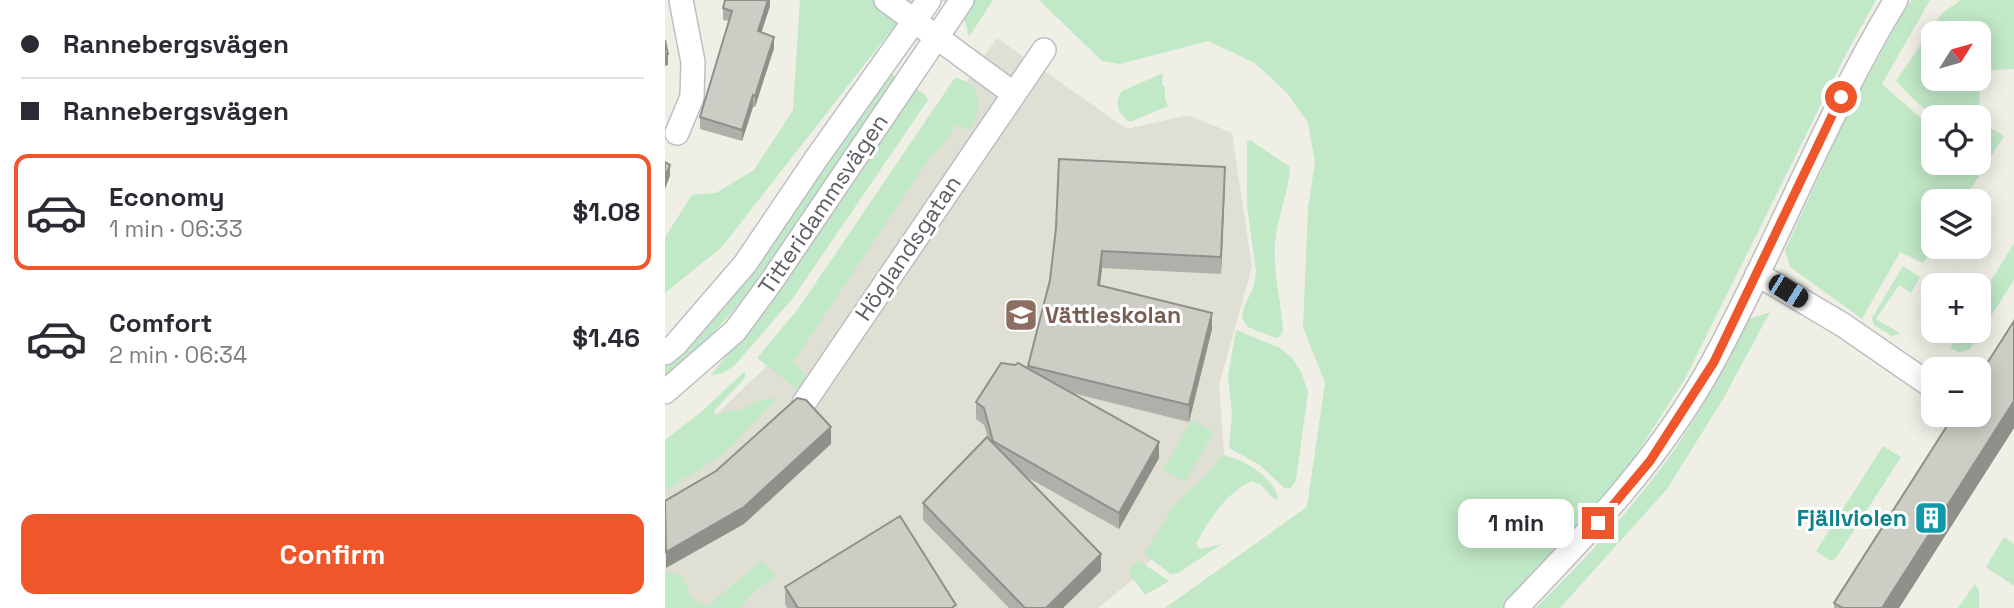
<!DOCTYPE html>
<meta charset="utf-8">
<style>
body{margin:0;font-family:"Space Grotesk",sans-serif;background:#f7f7f7;color:#2b2b33;height:100vh;display:flex;flex-direction:column;font-size:26px;white-space:nowrap}
*{box-sizing:border-box;margin:0}
p{font-size:23px;color:#7c7c81}
.icon{flex:none;width:38px;height:38px;fill:none;stroke:currentColor;stroke-width:2;stroke-linecap:round;stroke-linejoin:round}
.map{position:relative;flex:1;overflow:hidden}
.details{display:flex;flex-direction:column;background:#fff;width:665px}
.details>*{flex:none}
.hud{display:grid;align-content:center;height:154px;padding:0 21px;background:#fff}
.needle{width:46px;rotate:53deg}
.controls{position:absolute;left:1256px;top:21px;display:grid;gap:14px}
.controls a{display:grid;place-items:center;width:70px;height:70px;border-radius:14px;background:#fff;box-shadow:0 4px 18px #0003;font-size:35px}
.end{position:absolute;width:32px;height:32px;margin:-16px;border:9px solid #ef562c;background:#fff;box-shadow:0 0 0 4px #fff}
.from{border-radius:50%}
.bubble{position:absolute;height:49px;border-radius:14px;background:#fff;box-shadow:0 4px 18px #0003;font-size:23px;font-weight:700;line-height:49px;text-align:center}
.car{position:absolute;width:21px;height:42px;margin:-21px -10px;border-radius:9px;box-shadow:0 0 5px 2px #0007;background:linear-gradient(#222 24%,#8ab4d8 0 40%,#222 0 76%,#8ab4d8 0 86%,#222 0)}
.hud b{display:flex;align-items:center;gap:24px;height:66px;font-size:26px}
.hud b+b{border-top:2px solid #e1e1e2}
.hud i{width:18px;height:18px;background:#2b2b33}
ul{padding:0;list-style:none}
li{display:flex;align-items:center;gap:21px;height:116px;margin:0 14px 10px;padding:0 7px;border:4px solid transparent;border-radius:14px}
li div{flex:1}
li b{display:block;font-size:26px}
li em{font-style:normal;font-weight:700}
li.selected{border-color:#ef562c}
li>.icon{width:63px;height:63px;stroke-width:1.5}
.button{display:flex;gap:14px;margin-top:auto;padding:14px 21px}
.button a{flex:1;height:80px;border-radius:14px;background:#ef562c;color:#fff;font-size:28px;font-weight:700;line-height:80px;text-align:center}
main{display:flex;flex:1;min-height:0}
.map>svg:first-child{display:block}
.education{fill:#e0dfd3}
.green{fill:#c1e8c7;fill-rule:evenodd}
.lines{fill:none;stroke-linecap:round;stroke-linejoin:round}
.minor-casing{stroke:#bdbec4;stroke-width:26}
.minor{stroke:#fff;stroke-width:23}
.wall{fill:#b0afa9}
.shaded-wall{fill:#908f8a}
.building{fill:#cdccc5;stroke:#908f8a;stroke-width:2}
.route{stroke:#ef562c;stroke-width:9}
.labels{text-anchor:middle;dominant-baseline:central;stroke-width:6;stroke-linejoin:round;paint-order:stroke}
.street-label{font-size:23px;fill:#5d6066;stroke:#fff}
.education-label{font-size:23px;font-weight:bold;fill:#785e54;stroke:#fff;text-anchor:start}
.culture-label{font-size:23px;font-weight:bold;fill:#0d838f;stroke:#fff;text-anchor:end}
</style>
<main>
<section class="details">
<div class="hud">
<b><i class="from"></i>Rannebergsvägen</b>
<b><i></i>Rannebergsvägen</b>
</div>
<ul>
<li class="selected"><svg class="icon" aria-label="car" viewBox="0 0 24 24"><path d="M5 17H2v-5l4-1 3-4h7l3 4 3 1v5h-3M9 17h6M6 11h13"/><circle cx="7" cy="17" r="2"/><circle cx="17" cy="17" r="2"/></svg><div><b>Economy</b><p>1 min · 06:33</p></div><em>$1.08</em></li>
<li><svg class="icon" aria-label="car" viewBox="0 0 24 24"><path d="M5 17H2v-5l4-1 3-4h7l3 4 3 1v5h-3M9 17h6M6 11h13"/><circle cx="7" cy="17" r="2"/><circle cx="17" cy="17" r="2"/></svg><div><b>Comfort</b><p>2 min · 06:34</p></div><em>$1.46</em></li>
</ul>
<div class="button"><a>Confirm</a></div>
</section>
<div class="map">
<svg width="1349" height="608" viewBox="0 0 1349 608">
<rect width="100%" height="100%" fill="#f0efe6"/>
<path class="education" d="M332,38L462,129L523,115L567,133L587,267L554,385L560,469L472,576L433,608H1L0,463L105,363Z"/>
<path class="green" d="M135,0H250L56,248L0,293V237L27,195L51,193L89,170L128,110Z
M277,0H328L304,37L299,17Z
M374,0H1211L1180,56L1021,377L926,525L842,608H500L642,507L660,383L638,327L643,207L650,163L643,123L622,93L590,63L543,41L455,64L437,61Z
M1247,0H1265L1217,84L1257,119L1269,122V163H1314V121L1339,136L1298,201H1269V247L1258,263L1235,252L1197,319L1125,267L1120,250L1186,107L1238,13Z
M1296,0H1349V69L1315,71L1314,111C1272,125 1259,111 1231,81L1277,13ZM1269,33H1314V79H1269Z
M220,69L235,79C162,184 96,295 0,380V362Z
M498,73L497,84L500,87V98L503,106L465,122C453,114 448,103 457,91Z
M292,78C320,86 316,111 305,131L292,124L271,154H267L128,362L144,378L138,394L92,358L133,309L289,79Z
M249,86L261,96L263,100L128,298L70,365L58,373L46,375L95,312Z
M585,140L625,167C624,193 612,217 610,243C608,272 616,301 618,330L615,336L611,338L583,327L577,318L579,307L589,286L591,271L582,206V142Z
M1349,243V280L1305,349L1295,353L1285,348L1295,331H1314V300Z
M1238,266L1255,277L1246,293L1234,285L1211,319L1235,333L1227,336L1209,325L1207,318Z
M1105,312L1058,399L1002,489L895,608H871C922,557 971,505 1012,446C1039,406 1061,362 1084,319Z
M571,330L615,348L627,358L636,372L643,392L631,480L626,488H619L595,465L564,448L567,414L563,376Z
M80,371V378L49,411L51,416L61,411L76,410L93,401L113,398L57,455L0,491V440L36,412Z
M527,420L548,432L520,482L498,470Z
M1218,446L1236,457L1171,558L1166,561L1151,551Z
M557,455C578,459 608,476 613,498L610,500L596,485L587,481C561,493 544,519 531,544L535,549L557,544L513,573L506,574L480,555V552L510,504L544,472Z
M1339,537L1349,544V586L1321,567Z
M473,560L504,581L480,595L463,572Z
M97,561L112,576L91,590L75,608H0V570L18,577C24,592 25,601 42,606Z
M1310,584L1314,590V608H1293Z"/>
<g class="lines">
<defs>
<path id="minor" d="M221,0L349,94
M12,133L27,97L28,62L16,0
M1092,274L1178,325L1265,385
M0,353L11,344L80,264L151,159L264,0
M0,392L70,331L106,282L297,0
M139,403L379,50
M851,608C925,531 998,455 1049,360C1113,242 1161,115 1231,0"/>
</defs>
<use href="#minor" class="minor-casing"/>
<use href="#minor" class="minor"/>
</g>
<path class="wall" d="M105,0V6L96,33L109,48L90,107H88L77,141L35,129V117L64,21L58,20V8Z
M560,184L556,274L437,268L435,285L547,329L524,422L407,393L494,458L454,529L360,476L436,571L398,608H344L258,520V503L323,438L319,425L311,419V402L363,369L385,280Z
M1349,321V428L1234,608H1169V603Z
M120,587L291,608H122L120,604Z"/>
<path class="shaded-wall" d="M103,0H105V6L93,43V31Z
M109,37V48L90,107V96Z
M0,54H3V65L0,66Z
M88,95V107L77,141V130Z
M5,165V176L0,189V177Z
M560,167V184L556,274V257Z
M437,251V268L433,301V285Z
M547,313V329L524,422V405Z
M1349,401V428L1234,608H1217Z
M166,427V444L79,524L1,568V552Z
M494,442V458L454,529V513Z
M436,554V571L398,608H381Z"/>
<path class="building" d="M60,0H103L93,31L109,37L90,96L88,95L77,130L35,117L67,11L58,8Z
M0,40L3,54H0Z
M394,159L560,167L556,257L437,251L433,285L547,313L524,405L363,366L385,280L391,228Z
M0,162L5,165L0,177Z
M1349,321V401L1217,608H1178L1169,603L1289,415H1314V376Z
M336,363L350,365L353,363L494,442L454,513L328,441L319,408L311,402Z
M132,398L141,400L166,427L79,507L1,552L0,501L51,471Z
M322,437L436,554L381,608H360L258,503Z
M235,516L291,605L286,608H133L120,587Z"/>
<g class="lines">
<path class="route" d="M933,523L985,461L1049,362L1176,97"/>
</g>
<defs>
<symbol id="school-square" viewBox="-11 -11 22 22"><rect x="-9" y="-9" width="18" height="18" rx="4" fill="#8d6e63" stroke="#fff"/><path d="M0-5L7-2L0 1L-7-2ZM-4 1L0 2.5L4 1V4Q0 6-4 4Z" fill="#fff"/></symbol>
<symbol id="building-square" viewBox="-11 -11 22 22"><rect x="-9" y="-9" width="18" height="18" rx="4" fill="#0f9aa8" stroke="#fff"/><path d="M-4-6H4V6H1V3H-1V6H-4ZM-2.5-4.3h1.7v1.8h-1.7ZM.8-4.3h1.7v1.8H.8ZM-2.5-1h1.7V.8h-1.7ZM.8-1h1.7V.8H.8Z" fill="#fff"/></symbol>
</defs>
<g fill-rule="evenodd">
<use href="#school-square" x="337" y="296" width="38" height="38"/>
<use href="#building-square" x="1247" y="499" width="38" height="38"/>
</g>
<g class="labels">
<g class="street-label">
<text transform="translate(158 204) rotate(-56)">Titteridammsvägen</text>
<text transform="translate(243 248) rotate(-56)">Höglandsgatan</text>
</g>
<g class="education-label">
<text x="380" y="315">Vättleskolan</text>
</g>
<g class="culture-label">
<text x="1242" y="518">Fjällviolen</text>
</g>
</g>
</svg>
<div class="controls">
<a><svg class="needle" viewBox="-14 -14 28 28"><path d="M0-13l5 13h-10z" fill="#e53935"/><path d="M0 13l5-13h-10z" fill="#7c7c81"/></svg></a>
<a><svg class="icon" aria-label="locate" viewBox="0 0 24 24"><circle cx="12" cy="12" r="6"/><path d="M12 2v4M12 18v4M2 12h4M18 12h4"/></svg></a>
<a><svg class="icon" aria-label="layers" viewBox="0 0 24 24"><path d="M12 4l9 5-9 5-9-5zM3 14l9 5 9-5"/></svg></a>
<a>+</a>
<a>−</a>
</div>
<i class="end from" style="left:1176px;top:97px"></i>
<i class="end" style="left:933px;top:523px"></i>
<div class="bubble" style="left:793px;top:499px;width:116px">1 min</div>
<i class="car" style="left:1123px;top:291px;rotate:122deg"></i>
</div>
</main>
